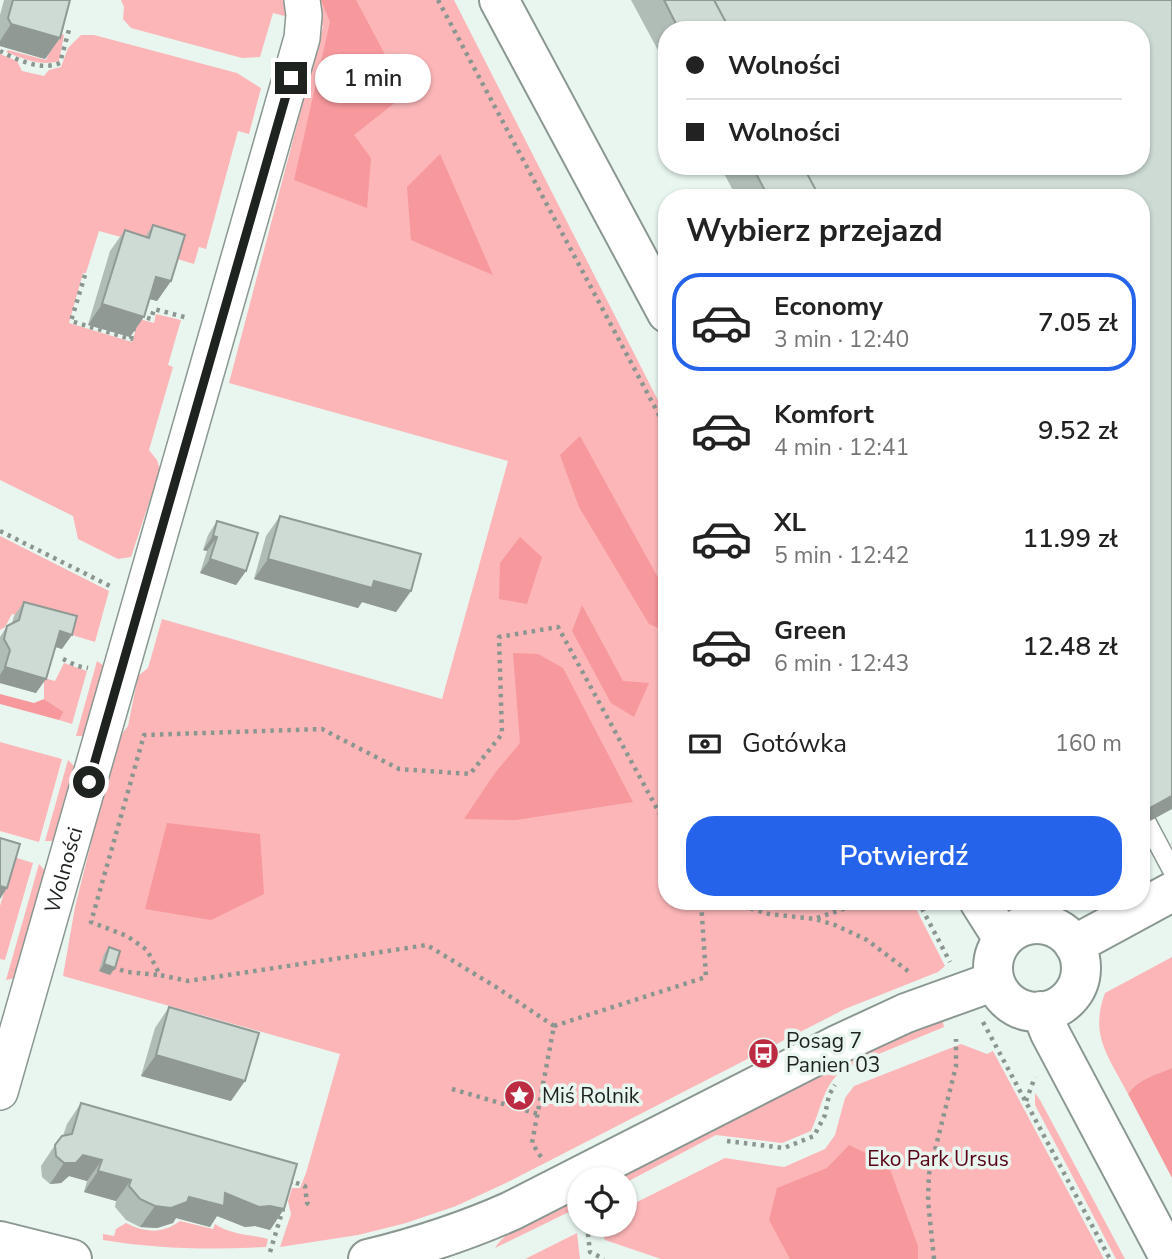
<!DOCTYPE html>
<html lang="pl">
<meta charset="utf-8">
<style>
body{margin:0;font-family:"Nunito Sans",sans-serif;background:#f6f6f6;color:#222;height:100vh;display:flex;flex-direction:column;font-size:26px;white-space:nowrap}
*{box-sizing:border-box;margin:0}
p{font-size:23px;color:#767676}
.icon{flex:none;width:38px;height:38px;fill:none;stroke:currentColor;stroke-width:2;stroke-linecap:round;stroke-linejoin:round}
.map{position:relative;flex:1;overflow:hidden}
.sheet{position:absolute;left:658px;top:189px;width:492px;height:721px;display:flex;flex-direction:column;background:#fff;border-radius:28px;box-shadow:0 2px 5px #0004}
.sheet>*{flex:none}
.guide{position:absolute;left:658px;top:21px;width:492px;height:154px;border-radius:28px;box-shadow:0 2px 5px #0004;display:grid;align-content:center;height:154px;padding:0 28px;background:#fff}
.tools{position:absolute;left:567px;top:1167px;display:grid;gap:14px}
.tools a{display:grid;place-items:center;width:70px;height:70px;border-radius:50%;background:#fff;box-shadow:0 2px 5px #0004;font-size:35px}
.end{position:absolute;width:32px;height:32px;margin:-16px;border:9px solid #1e2320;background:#fff;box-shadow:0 0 0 4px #fff}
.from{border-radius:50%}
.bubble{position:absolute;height:49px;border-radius:24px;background:#fff;box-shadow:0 2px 5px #0004;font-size:23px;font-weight:600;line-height:49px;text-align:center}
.guide b{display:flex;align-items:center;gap:24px;height:66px;font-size:26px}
.guide b+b{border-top:2px solid #e0e0e0}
.guide i{width:18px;height:18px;background:#222}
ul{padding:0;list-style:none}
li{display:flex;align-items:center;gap:21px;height:98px;margin:0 14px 10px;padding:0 14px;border:4px solid transparent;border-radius:28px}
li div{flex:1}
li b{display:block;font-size:26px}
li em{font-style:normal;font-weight:600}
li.on{border-color:#2563eb}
li>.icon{width:63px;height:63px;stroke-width:1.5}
h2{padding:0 28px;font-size:32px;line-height:84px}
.pay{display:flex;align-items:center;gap:18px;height:77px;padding:0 28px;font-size:26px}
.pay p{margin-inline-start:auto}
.button{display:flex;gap:14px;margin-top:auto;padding:14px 28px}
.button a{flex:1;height:80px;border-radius:28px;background:#2563eb;color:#fff;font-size:28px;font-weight:600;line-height:80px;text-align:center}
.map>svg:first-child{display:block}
.green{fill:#fcb6b8}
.forest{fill:#f6989c}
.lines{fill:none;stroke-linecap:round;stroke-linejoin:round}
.service-casing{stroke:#8b9891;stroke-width:21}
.minor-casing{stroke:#8b9891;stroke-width:38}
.tertiary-casing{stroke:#8b9891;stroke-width:42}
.path{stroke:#8c9691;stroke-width:4.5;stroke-dasharray:3.5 5;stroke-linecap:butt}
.service{stroke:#fff;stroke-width:18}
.minor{stroke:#fff;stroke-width:35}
.tertiary{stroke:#fff;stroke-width:38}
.wall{fill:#b0bcb6}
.shaded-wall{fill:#909994}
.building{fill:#cddbd4;stroke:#909994;stroke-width:2}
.route{stroke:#1e2320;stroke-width:9}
.labels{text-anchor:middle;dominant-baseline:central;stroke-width:7;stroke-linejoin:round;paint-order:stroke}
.street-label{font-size:21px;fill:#1e2320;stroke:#e8f6ef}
.poi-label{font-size:21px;fill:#1e2320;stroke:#e8f6ef;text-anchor:start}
.park-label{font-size:21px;fill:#580316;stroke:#e8f6ef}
</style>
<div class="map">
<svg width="1172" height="1259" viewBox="0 0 1172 1259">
<rect width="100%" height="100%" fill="#e8f6ef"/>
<path class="green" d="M121,0H454L667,418V901H912L945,966L938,972L845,1009L506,1183L456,1206L406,1223L358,1235L280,1247L291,1214L288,1201L292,1188H300L306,1173L340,1054L63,976L75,907L117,740L128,726L138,676L148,668L162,619L442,699L508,461L229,383L323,26L273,13L260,57L242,58L131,28L123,19L124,7Z
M56,31L64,35L59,61C41,67 22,58 6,52L8,50L46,60Z
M81,35H94L237,73L261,88L249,134L238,131L206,249L199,247L194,264L174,258L175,252L99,231L86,273H83L69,323L132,342L139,319L154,323L156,314L181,320L168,365L173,367L149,450L157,460L160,470L131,557L118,559L78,539L73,516L0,480V54L17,61L22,71L44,76L49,70L61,67L68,48Z
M0,536L109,591L95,642L69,634L71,629L12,614L5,627L0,630Z
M97,661L104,666L85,736H76Z
M64,663L87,671L72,724L59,720L64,712L44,699V678L55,681Z
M0,742L62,759L39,842L0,831Z
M68,760L74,766L53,841H45Z
M14,857L33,863L5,960L0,959V906Z
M39,864L45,871L16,978L6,980Z
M1172,957V1068C1155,1075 1138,1079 1128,1094C1109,1057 1089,1036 1105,993Z
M942,1018L944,1027L845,1068C823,1084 822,1107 811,1131L782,1143L716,1135L625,1183V1180H611L818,1072Z
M961,1044L987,1054L993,1051L1104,1259H661L605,1240L598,1225H625V1208L725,1158L784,1167L825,1149L835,1135L845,1098L854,1086Z
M1035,1093L1040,1100L1125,1259H1116L1035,1105Z
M579,1196V1207L495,1248C506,1227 557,1208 579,1196Z
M180,1221L213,1229L215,1224C231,1235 249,1234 268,1239L266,1247C211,1250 157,1249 103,1240V1234L114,1236L116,1229L126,1223C145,1233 163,1234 180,1221Z
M577,1233L580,1259H525Z"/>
<path class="forest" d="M321,0H356L406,94L354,135L371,158L367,208L294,180L330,22Z
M440,154L493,275L411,240L407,187Z
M580,436L667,594V632L649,624L579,507L560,455Z
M520,537L542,557L527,604L499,599L500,563Z
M582,605L623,681L649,683L634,717L611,703L572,631Z
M513,653L538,654L563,668L633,802L516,820L464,819L495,773L520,743Z
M0,694L34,703L44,699L64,712L59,720L0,704Z
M167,823L260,834L264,894L211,920L145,909Z
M1172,1068V1178L1128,1094C1138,1079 1155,1075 1172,1068Z
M849,1145L888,1164L918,1246V1259H790L769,1220L777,1188L827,1168Z"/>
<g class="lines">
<defs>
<path id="service" d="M1147,823L1172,870"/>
<g id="minor">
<path id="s1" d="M0,1092L302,38L304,15L302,0"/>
</g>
<path id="tertiary" d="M499,0L667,313
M979,901L1003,939
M993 968a44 44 0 1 1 88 0a44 44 0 1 1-88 0Z
M1074,945L1172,892
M1041,1011L1050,1033L1170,1259
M0,1241L72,1259
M368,1259C417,1247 464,1232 511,1211L839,1044L906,1013L995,981"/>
</defs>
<use href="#service" class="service-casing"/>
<use href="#minor" class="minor-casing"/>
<use href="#tertiary" class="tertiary-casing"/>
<path class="path" d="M438,0L667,430
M0,51C17,60 41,71 60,63L70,26
M85,275L71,321L131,339L134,328
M139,315L151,319L154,309L188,318
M0,531L110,586
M63,659L77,666L88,668
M726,901L769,914L815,919L835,925L867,940L912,974
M918,901L950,962
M817,918L855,905L871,902L944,905
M112,967L127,972L159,975
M983,1022L1110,1259
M554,1026L496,987L427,945L188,981L160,975L147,950L127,936L91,922L144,735L322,729L399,769L470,774L502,734L499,637L558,627L667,827
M554,1026L706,977L701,901
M452,1089L538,1114
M1026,1101L1035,1077
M727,1141L784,1148L814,1136L825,1115L829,1095L835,1085
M541,1157L532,1143L554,1026
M290,1184L291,1181L305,1186L307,1203L312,1207
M587,1225L590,1252L604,1259
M270,1252L283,1209
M934,1259L928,1201L929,1174L956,1066V1039"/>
<use href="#service" class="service"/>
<use href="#minor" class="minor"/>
<use href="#tertiary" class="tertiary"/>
</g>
<path class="wall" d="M4,0H70L60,38L45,59L0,46V15Z
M631,0H1172L1141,198H737L720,166H1141V30H667V67Z
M153,225L171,281L157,301L149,299L130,337L88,325L110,251L125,230L145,237Z
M280,516L411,591L396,612L362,602L358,608L254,579L266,536Z
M217,521L246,571L236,585L200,573L207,551L203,550L208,535Z
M24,602L62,649L55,647L36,693L0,683V637L7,626L12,623L14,616Z
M109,947L110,975L99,971L104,954Z
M169,1007L231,1101L141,1076L155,1028Z
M81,1103L284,1209L270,1230L255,1226L245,1227L217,1216L210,1227L176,1218L173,1223L157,1228L140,1227L126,1220L115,1207L116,1201L84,1192L87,1181L69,1176L61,1183L50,1184L42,1177L41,1166L55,1145L63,1136L67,1124Z"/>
<path class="shaded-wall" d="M11,24L60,38L45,59L0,46V41Z
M156,277L171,281L157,301L142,297Z
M102,304L144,317L130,337L88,325Z
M213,536L217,537L207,551L203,550Z
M210,559L246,571L236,585L200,573Z
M268,559L374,581L411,591L396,612L362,602L358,608L254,579Z
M60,631L72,635L62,649L50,645Z
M5,667L46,679L36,693L0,683V675Z
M1172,796V809L1141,826V813Z
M0,886L7,888L0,899Z
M104,964L115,968L110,975L99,971Z
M156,1055L245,1081L231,1101L141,1076Z
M83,1155L102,1160L87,1181L69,1176L61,1183L50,1184L64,1163Z
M98,1171L131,1180L116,1201L84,1192Z
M225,1193L284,1209L270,1230L255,1226L245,1227L217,1216L210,1227L176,1218L173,1223L157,1228L140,1227L155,1206L189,1197Z"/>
<path class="building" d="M13,0H70L60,38L11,24L8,18Z
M664,0H714L730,30H679Z
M714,0H1172V796L1141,813L1145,807L1141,799V198H820L803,166H1141V30H730Z
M752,166H803L820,198H769Z
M153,225L185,235L171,281L156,277L144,317L102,304L125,230L149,238Z
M280,516L421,554L411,591L374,581L372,588L268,559Z
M217,521L258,533L246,571L210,559L217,537L213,536Z
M24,602L77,616L72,635L60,631L46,679L5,667L10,650L4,639L7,626L19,620Z
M1141,799L1145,807L1141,809Z
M0,838L20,844L7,888L0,886Z
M109,947L120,951L115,968L104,964Z
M169,1007L259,1033L245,1081L156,1055Z
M81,1103L297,1164L284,1209L270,1206L259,1207L225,1193L224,1206L189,1197L187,1202L171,1208L155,1206L140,1199L129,1186L131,1180L98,1171L102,1160L83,1155L76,1163H64L56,1156L55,1145L62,1136L72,1134Z"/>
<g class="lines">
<path class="route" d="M89,782L291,78"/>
</g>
<defs>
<symbol id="bus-disc" viewBox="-11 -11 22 22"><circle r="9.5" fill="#bc2b42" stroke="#e8f6ef"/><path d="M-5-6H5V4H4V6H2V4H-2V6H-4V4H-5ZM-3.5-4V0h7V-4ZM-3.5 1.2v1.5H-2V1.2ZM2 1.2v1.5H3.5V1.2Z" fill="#fff"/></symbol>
<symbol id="sight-disc" viewBox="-11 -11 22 22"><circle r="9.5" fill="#bc2b42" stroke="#e8f6ef"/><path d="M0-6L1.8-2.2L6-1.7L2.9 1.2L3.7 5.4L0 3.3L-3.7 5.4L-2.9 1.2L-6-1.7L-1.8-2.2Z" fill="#fff"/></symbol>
</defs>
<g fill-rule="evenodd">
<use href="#bus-disc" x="746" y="1036" width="35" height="35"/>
<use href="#sight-disc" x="502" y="1078" width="35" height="35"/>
</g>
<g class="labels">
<g class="street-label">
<text stroke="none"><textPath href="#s1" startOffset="231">Wolności</textPath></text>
</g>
<g class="poi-label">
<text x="786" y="1041">Posag 7<tspan x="786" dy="24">Panien 03</tspan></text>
<text x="542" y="1096">Miś Rolnik</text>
</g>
<g class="park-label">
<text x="938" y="1159">Eko Park Ursus</text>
</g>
</g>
</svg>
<div class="tools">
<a><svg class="icon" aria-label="locate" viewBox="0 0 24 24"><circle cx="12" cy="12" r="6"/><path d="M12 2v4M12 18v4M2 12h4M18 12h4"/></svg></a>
</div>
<i class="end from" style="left:89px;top:782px"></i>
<i class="end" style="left:291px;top:78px"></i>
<div class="bubble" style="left:315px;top:54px;width:116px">1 min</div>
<div class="guide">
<b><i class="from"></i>Wolności</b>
<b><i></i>Wolności</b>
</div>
<section class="sheet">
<h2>Wybierz przejazd</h2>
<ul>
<li class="on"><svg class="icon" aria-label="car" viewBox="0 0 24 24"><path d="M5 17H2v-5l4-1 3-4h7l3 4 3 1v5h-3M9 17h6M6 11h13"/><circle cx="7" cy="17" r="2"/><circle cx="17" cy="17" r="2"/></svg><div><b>Economy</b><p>3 min · 12:40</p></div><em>7.05 zł</em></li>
<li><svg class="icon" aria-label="car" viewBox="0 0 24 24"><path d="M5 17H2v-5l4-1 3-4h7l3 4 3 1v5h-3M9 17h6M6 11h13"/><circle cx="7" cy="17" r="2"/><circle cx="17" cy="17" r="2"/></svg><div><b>Komfort</b><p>4 min · 12:41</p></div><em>9.52 zł</em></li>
<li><svg class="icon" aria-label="car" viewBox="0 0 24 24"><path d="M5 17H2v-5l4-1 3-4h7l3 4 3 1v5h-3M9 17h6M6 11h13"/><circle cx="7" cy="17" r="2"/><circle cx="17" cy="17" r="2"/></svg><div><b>XL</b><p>5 min · 12:42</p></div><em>11.99 zł</em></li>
<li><svg class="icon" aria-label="car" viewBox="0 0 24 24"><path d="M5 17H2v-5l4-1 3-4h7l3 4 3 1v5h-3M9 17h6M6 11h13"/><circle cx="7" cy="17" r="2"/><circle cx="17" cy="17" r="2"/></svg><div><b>Green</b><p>6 min · 12:43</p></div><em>12.48 zł</em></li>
</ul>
<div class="pay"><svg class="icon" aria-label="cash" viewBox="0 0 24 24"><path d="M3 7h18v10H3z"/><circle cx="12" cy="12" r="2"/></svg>Gotówka<p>160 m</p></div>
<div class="button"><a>Potwierdź</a></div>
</section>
</div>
